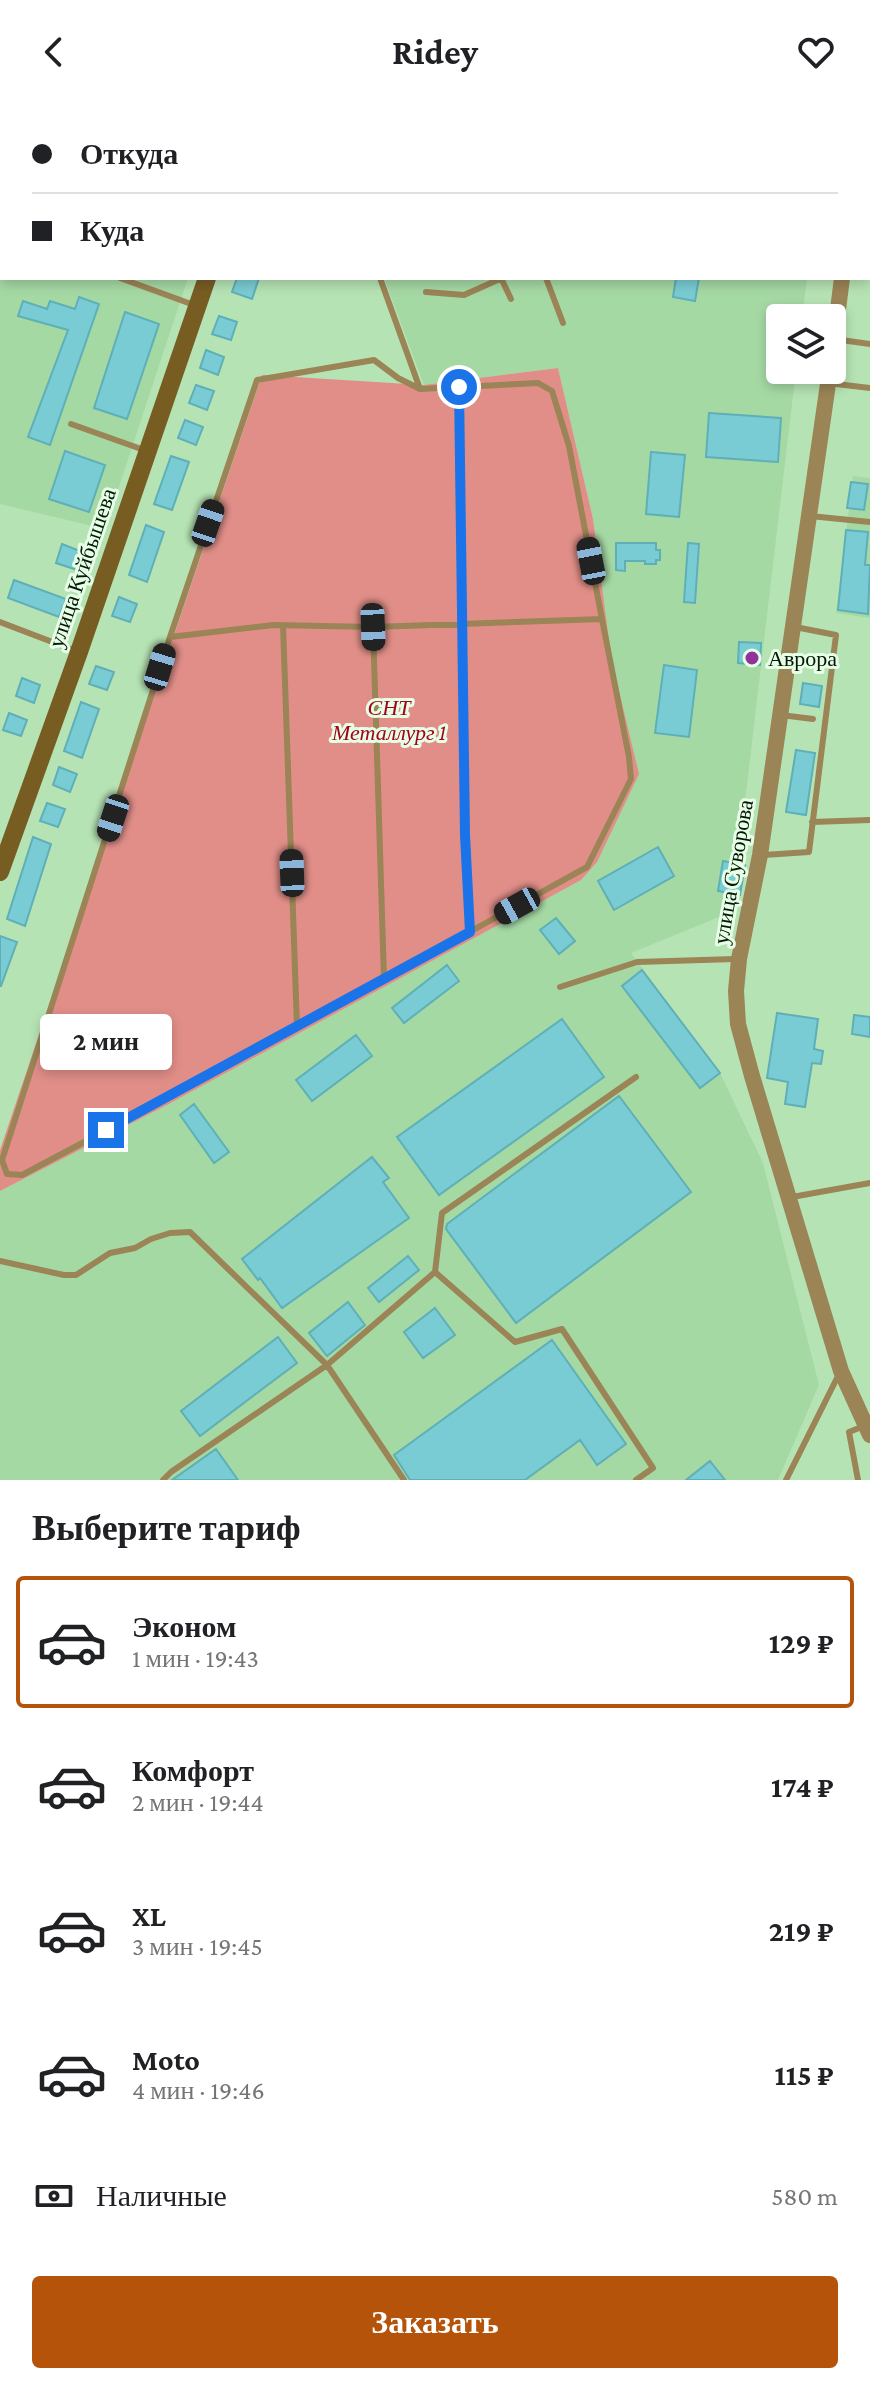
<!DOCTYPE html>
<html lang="ru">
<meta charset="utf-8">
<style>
body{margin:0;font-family:"Crimson Pro",serif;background:#f2f2f2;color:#202124;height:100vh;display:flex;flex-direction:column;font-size:30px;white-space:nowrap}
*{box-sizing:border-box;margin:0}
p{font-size:26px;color:#757577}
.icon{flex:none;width:44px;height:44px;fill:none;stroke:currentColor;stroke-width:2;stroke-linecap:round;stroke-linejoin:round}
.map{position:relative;height:1376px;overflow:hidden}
.sheet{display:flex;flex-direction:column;background:#fff;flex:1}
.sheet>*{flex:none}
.banner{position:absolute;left:0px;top:0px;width:870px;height:176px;box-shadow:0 4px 12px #0003;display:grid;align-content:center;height:176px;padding:0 32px;background:#fff}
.fabs{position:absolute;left:766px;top:200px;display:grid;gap:16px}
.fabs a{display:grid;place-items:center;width:80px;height:80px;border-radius:8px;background:#fff;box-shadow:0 4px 12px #0003;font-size:40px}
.end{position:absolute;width:36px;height:36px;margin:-18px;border:10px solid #1a73e8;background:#fff;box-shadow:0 0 0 4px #fff}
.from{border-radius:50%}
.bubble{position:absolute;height:56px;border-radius:8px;background:#fff;box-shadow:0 4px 12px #0003;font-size:26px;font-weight:700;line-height:56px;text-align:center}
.car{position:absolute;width:24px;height:48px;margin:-24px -12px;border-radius:10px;box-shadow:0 0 6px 2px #0007;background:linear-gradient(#222 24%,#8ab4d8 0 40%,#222 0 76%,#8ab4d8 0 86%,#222 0)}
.banner b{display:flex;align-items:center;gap:28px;height:76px;font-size:30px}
.banner b+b{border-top:2px solid #e0e0e0}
.banner i{width:20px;height:20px;background:#202124}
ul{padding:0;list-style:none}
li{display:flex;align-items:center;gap:24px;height:132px;margin:0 16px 12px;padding:0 16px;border:4px solid transparent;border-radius:8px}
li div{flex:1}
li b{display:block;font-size:30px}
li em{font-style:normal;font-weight:700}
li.active{border-color:#b45309}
li>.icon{width:72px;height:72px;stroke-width:1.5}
h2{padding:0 32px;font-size:36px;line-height:96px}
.pay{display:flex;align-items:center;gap:20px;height:88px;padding:0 32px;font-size:30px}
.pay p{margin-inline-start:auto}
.cta{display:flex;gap:16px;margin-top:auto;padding:16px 32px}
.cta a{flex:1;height:92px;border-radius:8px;background:#b45309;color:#fff;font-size:32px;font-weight:700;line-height:92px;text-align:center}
header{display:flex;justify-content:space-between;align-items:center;height:104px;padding:0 32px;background:#fff;font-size:36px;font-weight:700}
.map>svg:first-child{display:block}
.built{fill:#a5d9a4}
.green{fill:#e18e88}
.building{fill:#7accd4;stroke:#5eafb8;stroke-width:2}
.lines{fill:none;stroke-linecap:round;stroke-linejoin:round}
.path{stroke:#577657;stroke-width:2;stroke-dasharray:4 6;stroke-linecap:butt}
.service{stroke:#9b8456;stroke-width:6}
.minor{stroke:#9b8456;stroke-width:12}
.tertiary{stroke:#9b8456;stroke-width:16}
.secondary{stroke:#785d23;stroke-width:18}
.route{stroke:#1a73e8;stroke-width:10}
.poi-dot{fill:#92339c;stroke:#e6fee5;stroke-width:3}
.labels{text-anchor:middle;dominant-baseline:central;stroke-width:6;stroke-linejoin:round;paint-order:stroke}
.street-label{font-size:22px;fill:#051606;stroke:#e6fee5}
.poi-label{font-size:22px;fill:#051606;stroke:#e6fee5;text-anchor:start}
.park-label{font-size:22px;font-style:italic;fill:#a3011c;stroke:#e6fee5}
</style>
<header><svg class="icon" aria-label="back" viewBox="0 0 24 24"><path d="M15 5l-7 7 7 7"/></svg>Ridey<svg class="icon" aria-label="heart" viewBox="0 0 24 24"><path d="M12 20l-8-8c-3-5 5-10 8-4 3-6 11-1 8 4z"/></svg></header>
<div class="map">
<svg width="870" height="1376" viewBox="0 0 870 1376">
<rect width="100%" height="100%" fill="#b6e3b4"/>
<path class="built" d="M0,101L2,174H188L105,425L0,400Z
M384,174H807L802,214H780V266H796L747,681L729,809L631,849L720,969L763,1059L819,1281L778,1376H0V1087L165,1002L492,824L612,558L593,415L558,264L424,281Z
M853,372L870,374V514L836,509Z"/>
<path class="green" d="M558,264L593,415L612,558L639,670L597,758L581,776L165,1002L0,1087V1046L262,271L424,281Z"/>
<path class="building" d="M237,174H259L252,195L232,188Z
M676,174H699L695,197L673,193Z
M79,193L99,200L50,341L28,333L68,226L18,212L23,197L47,205L50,197L75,205Z
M125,208L159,220L127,315L94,304Z
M219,212L237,218L231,236L212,230Z
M206,246L224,253L218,271L200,264Z
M196,281L214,287L207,306L189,299Z
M709,309L781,314L778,358L706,353Z
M185,316L203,323L196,341L178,334Z
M65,347L105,361L89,408L49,395Z
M651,348L685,351L679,413L646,410Z
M171,352L189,358L172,406L154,400Z
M851,378L868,380L864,406L847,404Z
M146,421L164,428L147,478L129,471Z
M846,426L868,428L865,461H870L868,510L838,506Z
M616,439H656V446H660V456H656V460H645V457H625V467L616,466Z
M688,439L699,440L695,499L684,498Z
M62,440L80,447L74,465L56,459Z
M14,476L66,495L59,513L8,494Z
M119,493L137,500L130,518L112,512Z
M739,538L761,539L760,561L738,559Z
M664,561L697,566L689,633L655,629Z
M96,562L114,568L107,586L89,580Z
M22,574L40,581L34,599L16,592Z
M803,579L822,582L819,603L800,600Z
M81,598L99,605L82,654L64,647Z
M9,609L27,616L21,632L3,626Z
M796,646L815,649L806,711L786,708Z
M59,663L77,670L70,688L53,681Z
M47,699L65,705L58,723L40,717Z
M33,733L51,740L25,822L7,815Z
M658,743L674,772L614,806L598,777Z
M723,757L745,761L740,791L718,787Z
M556,814L575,837L559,850L540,826Z
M0,832L17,838L1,882H0Z
M447,861L459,877L404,919L392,904Z
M642,866L720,969L700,984L622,882Z
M777,909L818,915L814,945L823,947L821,960L812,959L805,1003L785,1000L788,978L767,974Z
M854,911L870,913V933L852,930Z
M562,915L604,973L439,1091L397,1033Z
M356,931L372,952L312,997L296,976Z
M619,992L691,1088L516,1219L446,1125L447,1120Z
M194,1000L229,1048L214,1059L180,1011Z
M372,1053L389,1074L383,1078L409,1114L282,1204L260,1174L258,1176L242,1155Z
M408,1152L419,1166L379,1198L368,1184Z
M348,1198L365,1221L327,1252L309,1229Z
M435,1204L455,1231L423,1254L404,1228Z
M278,1233L297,1259L200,1332L181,1307Z
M552,1236L626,1340L597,1361L580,1336L525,1376H410L394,1351Z
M216,1345L238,1376H172Z
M710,1357L725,1376H686Z"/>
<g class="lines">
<path class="path" d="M842,2V0"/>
<path class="service" d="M716,0L717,2
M868,87H870
M868,96H870
M120,174L194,201
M380,174L420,285
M501,174L511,195
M546,174L563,219
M426,188L464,191L502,174
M834,235L870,240
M374,256L398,274L420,285L538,279L552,287L569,342L602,515L373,523L274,521L170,533L257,276Z
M828,279L870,284
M459,283L465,731L470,828
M71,320L144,346
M810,412L870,418
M0,518L76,547
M283,521L297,923
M373,523L384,875
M170,533L2,1056L7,1070L22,1071L218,967L587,763L631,675L629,653L602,515
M781,611L813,615
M812,718L870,716
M764,751L809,748L836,531L795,523
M560,883L637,858L735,855
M792,1093L870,1079
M0,1157L64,1171H76L110,1149L135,1144L151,1135L170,1129L190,1128L327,1261L171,1368L163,1376
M435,1168L515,1238L562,1225L653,1364L636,1376
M404,1376L327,1261L435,1168L442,1109L636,973
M786,1376L839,1270
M858,1376L849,1328L864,1322"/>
<path class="minor" d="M231,0L232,2
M406,0L407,2"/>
<path class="tertiary" d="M866,2V0
M832,253L842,174
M830,266L760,751L739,855L736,887L738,920L752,972L841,1267L870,1331"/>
<path class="secondary" d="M583,2L589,0
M0,768L79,548L207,174"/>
</g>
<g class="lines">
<path class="route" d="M106,1026L470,828L465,731L459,283"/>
</g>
<circle class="poi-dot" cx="752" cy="554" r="8"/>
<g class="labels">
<g class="street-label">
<text transform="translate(82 464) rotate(-71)">улица Куйбышева</text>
<text transform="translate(733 768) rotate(-80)">улица Суворова</text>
</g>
<g class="poi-label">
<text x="768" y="554">Аврора</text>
</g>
<g class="park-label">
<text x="389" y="603">СНТ<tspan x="389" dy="25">Металлург 1</tspan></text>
</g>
</g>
</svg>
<div class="fabs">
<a><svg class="icon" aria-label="layers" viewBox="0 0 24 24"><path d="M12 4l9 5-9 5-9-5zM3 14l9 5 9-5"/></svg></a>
</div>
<i class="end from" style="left:459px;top:283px"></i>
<i class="end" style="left:106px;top:1026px"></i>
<div class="bubble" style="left:40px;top:910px;width:132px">2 мин</div>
<i class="car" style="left:208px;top:419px;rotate:19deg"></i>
<i class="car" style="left:591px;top:457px;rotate:349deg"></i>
<i class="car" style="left:373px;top:523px;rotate:178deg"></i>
<i class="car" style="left:160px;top:563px;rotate:17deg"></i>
<i class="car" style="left:113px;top:714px;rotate:198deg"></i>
<i class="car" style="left:292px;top:769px;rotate:358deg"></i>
<i class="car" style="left:517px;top:802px;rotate:241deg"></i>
<div class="banner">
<b><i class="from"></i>Откуда</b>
<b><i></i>Куда</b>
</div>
</div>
<section class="sheet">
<h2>Выберите тариф</h2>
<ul>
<li class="active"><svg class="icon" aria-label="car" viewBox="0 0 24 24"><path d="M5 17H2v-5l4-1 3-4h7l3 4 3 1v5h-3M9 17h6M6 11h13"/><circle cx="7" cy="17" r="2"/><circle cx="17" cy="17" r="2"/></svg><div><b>Эконом</b><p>1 мин · 19:43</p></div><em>129 ₽</em></li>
<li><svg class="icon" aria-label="car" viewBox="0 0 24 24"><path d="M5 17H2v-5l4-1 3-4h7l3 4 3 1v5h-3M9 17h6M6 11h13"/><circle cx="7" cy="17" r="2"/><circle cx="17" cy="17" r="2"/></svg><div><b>Комфорт</b><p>2 мин · 19:44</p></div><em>174 ₽</em></li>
<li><svg class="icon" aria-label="car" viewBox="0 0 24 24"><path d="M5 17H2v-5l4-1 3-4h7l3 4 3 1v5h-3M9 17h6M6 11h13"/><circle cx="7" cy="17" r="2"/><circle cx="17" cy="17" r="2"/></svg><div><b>XL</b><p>3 мин · 19:45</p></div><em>219 ₽</em></li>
<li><svg class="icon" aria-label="car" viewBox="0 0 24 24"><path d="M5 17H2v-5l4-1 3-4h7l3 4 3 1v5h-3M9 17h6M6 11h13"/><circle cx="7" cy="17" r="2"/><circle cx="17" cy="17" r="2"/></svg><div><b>Moto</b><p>4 мин · 19:46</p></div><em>115 ₽</em></li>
</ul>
<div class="pay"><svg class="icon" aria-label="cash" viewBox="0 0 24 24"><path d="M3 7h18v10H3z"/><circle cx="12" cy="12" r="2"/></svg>Наличные<p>580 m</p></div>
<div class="cta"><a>Заказать</a></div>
</section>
